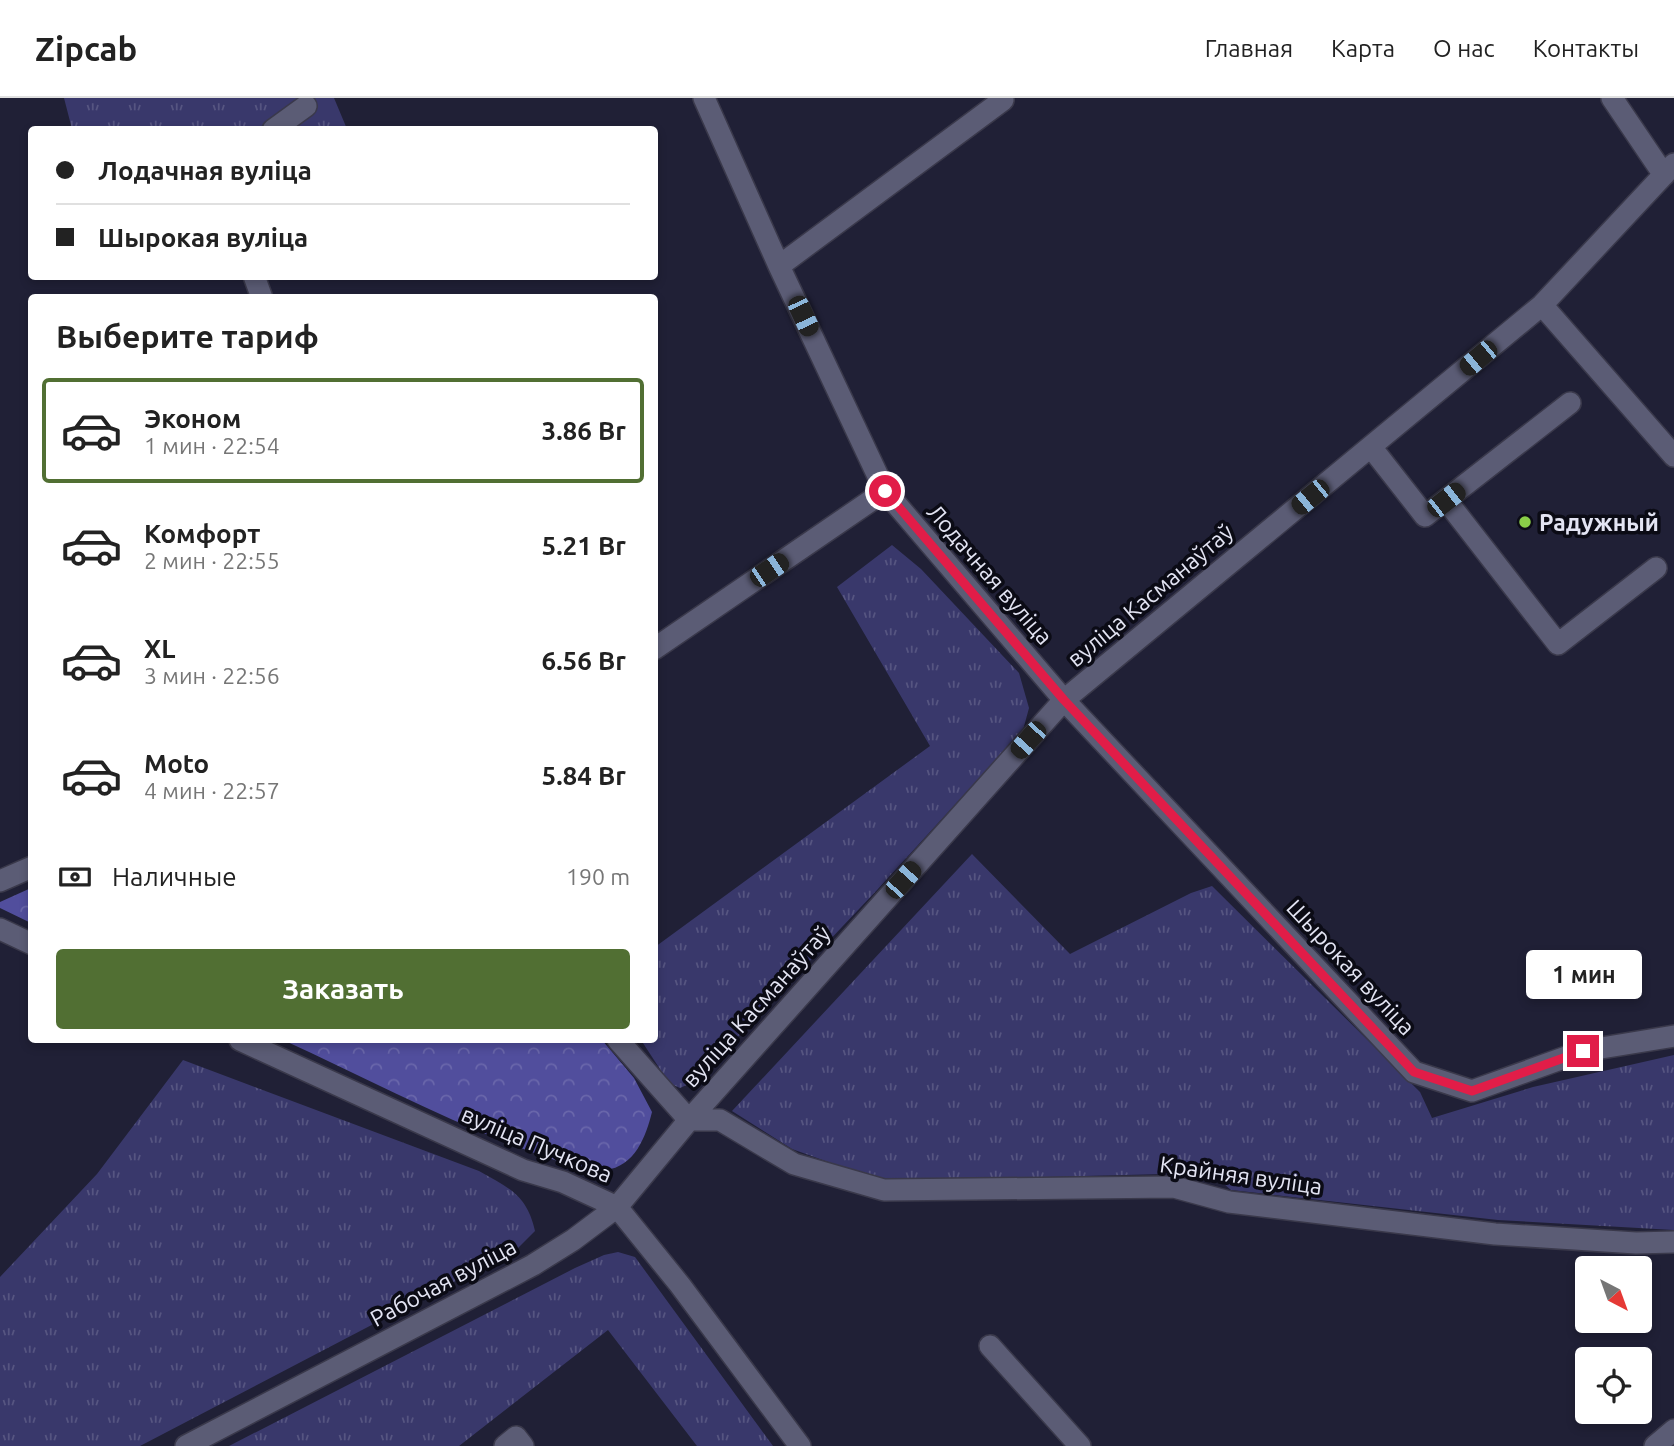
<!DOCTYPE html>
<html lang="ru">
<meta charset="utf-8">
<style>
body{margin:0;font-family:Ubuntu,sans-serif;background:#f6f6f6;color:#222;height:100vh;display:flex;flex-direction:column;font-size:26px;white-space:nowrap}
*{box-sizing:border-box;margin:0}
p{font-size:23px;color:#767676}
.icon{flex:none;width:38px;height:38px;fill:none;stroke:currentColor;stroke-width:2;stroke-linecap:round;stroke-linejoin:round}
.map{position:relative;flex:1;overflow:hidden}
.drawer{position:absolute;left:28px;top:196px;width:630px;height:749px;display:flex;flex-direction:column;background:#fff;border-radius:7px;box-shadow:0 4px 10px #0003}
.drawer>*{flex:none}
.banner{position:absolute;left:28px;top:28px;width:630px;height:154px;border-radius:7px;box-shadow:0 4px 10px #0003;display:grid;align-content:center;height:154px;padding:0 28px;background:#fff}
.needle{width:46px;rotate:139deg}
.controls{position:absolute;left:1575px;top:1158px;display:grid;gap:14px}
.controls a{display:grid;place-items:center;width:77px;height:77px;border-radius:7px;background:#fff;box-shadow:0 4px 10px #0003;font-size:35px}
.end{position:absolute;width:32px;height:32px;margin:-16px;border:9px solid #e11d48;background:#fff;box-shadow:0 0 0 4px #fff}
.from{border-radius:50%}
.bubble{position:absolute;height:49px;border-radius:7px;background:#fff;box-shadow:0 4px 10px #0003;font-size:23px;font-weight:600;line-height:49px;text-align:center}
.car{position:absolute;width:21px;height:42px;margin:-21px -10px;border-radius:9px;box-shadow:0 0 5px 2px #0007;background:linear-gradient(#222 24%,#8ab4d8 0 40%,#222 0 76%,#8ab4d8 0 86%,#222 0)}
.banner b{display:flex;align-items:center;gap:24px;height:66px;font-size:26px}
.banner b+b{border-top:2px solid #e0e0e0}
.banner i{width:18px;height:18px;background:#222}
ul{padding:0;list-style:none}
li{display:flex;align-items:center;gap:21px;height:105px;margin:0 14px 10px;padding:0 14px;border:4px solid transparent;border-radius:7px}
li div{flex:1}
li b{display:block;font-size:26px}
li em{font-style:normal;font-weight:600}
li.active{border-color:#516f33}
li>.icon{width:63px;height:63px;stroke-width:1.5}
h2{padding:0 28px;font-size:32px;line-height:84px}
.pay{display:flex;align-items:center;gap:18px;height:77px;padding:0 28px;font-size:26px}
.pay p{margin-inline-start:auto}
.cta{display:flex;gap:14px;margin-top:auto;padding:14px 28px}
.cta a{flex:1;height:80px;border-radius:7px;background:#516f33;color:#fff;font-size:28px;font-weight:600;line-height:80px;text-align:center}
header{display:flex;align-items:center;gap:42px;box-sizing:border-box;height:98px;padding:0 35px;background:#fff;border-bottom:2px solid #e0e0e0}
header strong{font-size:33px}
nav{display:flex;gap:38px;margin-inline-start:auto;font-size:24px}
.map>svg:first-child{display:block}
.grass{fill:url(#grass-tufts)}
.forest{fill:url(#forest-crowns)}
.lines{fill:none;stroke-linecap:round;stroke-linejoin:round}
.minor-casing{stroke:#3a394b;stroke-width:24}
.minor{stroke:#5b5c75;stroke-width:21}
.route{stroke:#e11d48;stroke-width:9}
.poi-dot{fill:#8ace48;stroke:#0b0b15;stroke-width:2.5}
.labels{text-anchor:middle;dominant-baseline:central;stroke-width:7;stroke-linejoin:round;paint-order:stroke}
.poi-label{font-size:23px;font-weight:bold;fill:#e3e4f3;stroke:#0b0b15;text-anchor:start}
.street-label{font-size:23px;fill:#e3e4f3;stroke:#0b0b15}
</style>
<header>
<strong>Zipcab</strong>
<nav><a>Главная</a><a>Карта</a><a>О нас</a><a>Контакты</a></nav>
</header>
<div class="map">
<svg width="1674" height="1348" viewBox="0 0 1674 1348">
<defs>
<pattern id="grass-tufts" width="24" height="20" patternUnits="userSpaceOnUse" patternTransform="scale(1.75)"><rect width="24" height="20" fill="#39386b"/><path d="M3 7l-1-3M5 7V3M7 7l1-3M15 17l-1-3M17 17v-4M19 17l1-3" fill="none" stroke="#565581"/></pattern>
<pattern id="forest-crowns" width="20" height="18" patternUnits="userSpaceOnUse" patternTransform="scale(1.75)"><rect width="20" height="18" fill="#514e9d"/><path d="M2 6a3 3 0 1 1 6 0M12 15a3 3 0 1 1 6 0" fill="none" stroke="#6a67ab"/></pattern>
</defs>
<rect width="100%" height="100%" fill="#202036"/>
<path class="grass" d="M64,0H334L347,31H72Z
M892,447L921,471L1019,575L1029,610L1023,632L877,792L717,961L693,984L680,990L669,985L641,942H654L655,849L930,648L837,489Z
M972,756L1070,856L1191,795L1212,788L1420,994L1432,1020L1533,989L1674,957V1132L1498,1122L1231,1092L1223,1085L1164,1076L881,1083L792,1051L732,1013Z
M183,962L479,1073C509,1090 527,1097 535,1133L517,1151L140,1348H0V1179L97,1076Z
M618,1154L635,1159L773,1348H697L608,1232L459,1348H229L575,1170L604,1157Z"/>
<path class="forest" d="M31,790V825L0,810V804Z
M283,942H602L634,980L652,1014C646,1038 635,1069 605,1072C584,1075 563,1064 543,1058C454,1027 369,981 283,942Z"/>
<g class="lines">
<defs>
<path id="minor" d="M704,0L779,168L885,393L1064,602L1414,974L1472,993L1583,953L1674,938
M1612,0L1664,77
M273,32L306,8
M779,168L1003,2
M254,178L262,200
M1542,207L1674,358
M1371,349L1425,418L1570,305
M1446,402L1558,546L1656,470
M654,551L885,393
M0,783L32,769
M0,831L32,846
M240,942L523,1072L563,1084L617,1109L680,1187L800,1348
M618,942L689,1022
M689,1022H720L794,1066L884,1092L1174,1089L1229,1104L1495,1136L1636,1145L1674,1144
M990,1248L1080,1348
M186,1348L533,1167L573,1142L617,1109L689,1022L1064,602L1542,207L1674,66
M505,1348L516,1339L523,1348
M1655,1348L1674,1332"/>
</defs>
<use href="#minor" class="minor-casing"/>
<use href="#minor" class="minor"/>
</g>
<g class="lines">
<path class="route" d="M885,393L1064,602L1414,974L1472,993L1583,953"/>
</g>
<circle class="poi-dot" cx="1525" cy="424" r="7"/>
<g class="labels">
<g class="poi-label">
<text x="1539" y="424">Радужный</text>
</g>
<g class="street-label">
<text transform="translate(990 476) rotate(49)">Лодачная вуліца</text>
<text transform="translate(1150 497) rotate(-40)">вуліца Касманаўтаў</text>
<text transform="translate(1351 869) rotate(47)">Шырокая вуліца</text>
<text transform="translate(756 908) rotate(-48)">вуліца Касманаўтаў</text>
<text transform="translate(537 1046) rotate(23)">вуліца Пучкова</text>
<text transform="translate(1241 1077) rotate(8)">Крайняя вуліца</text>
<text transform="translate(443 1184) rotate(-28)">Рабочая вуліца</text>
</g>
</g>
</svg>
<div class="controls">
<a><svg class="needle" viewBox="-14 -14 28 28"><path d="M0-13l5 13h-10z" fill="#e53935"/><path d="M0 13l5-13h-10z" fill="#767676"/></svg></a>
<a><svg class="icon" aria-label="locate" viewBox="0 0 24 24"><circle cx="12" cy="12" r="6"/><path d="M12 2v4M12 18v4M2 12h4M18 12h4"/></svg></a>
</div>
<i class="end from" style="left:885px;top:393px"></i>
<i class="end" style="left:1583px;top:953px"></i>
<div class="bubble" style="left:1526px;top:852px;width:116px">1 мин</div>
<i class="car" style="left:803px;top:218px;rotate:155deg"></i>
<i class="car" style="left:1478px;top:260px;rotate:230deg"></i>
<i class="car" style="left:1310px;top:399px;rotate:231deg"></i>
<i class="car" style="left:1446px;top:402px;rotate:52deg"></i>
<i class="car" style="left:769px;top:472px;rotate:56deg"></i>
<i class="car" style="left:1028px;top:642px;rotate:222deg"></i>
<i class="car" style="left:903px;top:782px;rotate:42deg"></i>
<div class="banner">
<b><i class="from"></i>Лодачная вуліца</b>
<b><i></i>Шырокая вуліца</b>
</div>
<section class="drawer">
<h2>Выберите тариф</h2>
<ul>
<li class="active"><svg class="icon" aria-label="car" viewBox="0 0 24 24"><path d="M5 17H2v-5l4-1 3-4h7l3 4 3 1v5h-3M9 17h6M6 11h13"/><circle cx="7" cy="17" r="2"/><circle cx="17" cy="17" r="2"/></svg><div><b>Эконом</b><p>1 мин · 22:54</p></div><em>3.86 Br</em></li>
<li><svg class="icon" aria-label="car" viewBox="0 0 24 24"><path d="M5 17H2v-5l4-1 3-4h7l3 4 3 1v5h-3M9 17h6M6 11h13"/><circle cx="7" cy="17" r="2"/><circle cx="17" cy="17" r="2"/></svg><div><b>Комфорт</b><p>2 мин · 22:55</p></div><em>5.21 Br</em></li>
<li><svg class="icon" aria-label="car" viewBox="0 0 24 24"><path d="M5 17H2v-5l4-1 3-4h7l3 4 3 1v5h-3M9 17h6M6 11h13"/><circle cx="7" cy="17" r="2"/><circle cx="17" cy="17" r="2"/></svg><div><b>XL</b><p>3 мин · 22:56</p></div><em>6.56 Br</em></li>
<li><svg class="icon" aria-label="car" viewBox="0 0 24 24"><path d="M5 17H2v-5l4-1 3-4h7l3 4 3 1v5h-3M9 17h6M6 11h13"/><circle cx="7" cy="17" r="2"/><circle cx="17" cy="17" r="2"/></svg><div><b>Moto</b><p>4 мин · 22:57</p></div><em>5.84 Br</em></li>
</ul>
<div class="pay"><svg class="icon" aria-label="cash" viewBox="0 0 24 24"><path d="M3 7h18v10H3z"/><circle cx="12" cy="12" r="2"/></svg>Наличные<p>190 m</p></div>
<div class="cta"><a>Заказать</a></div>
</section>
</div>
